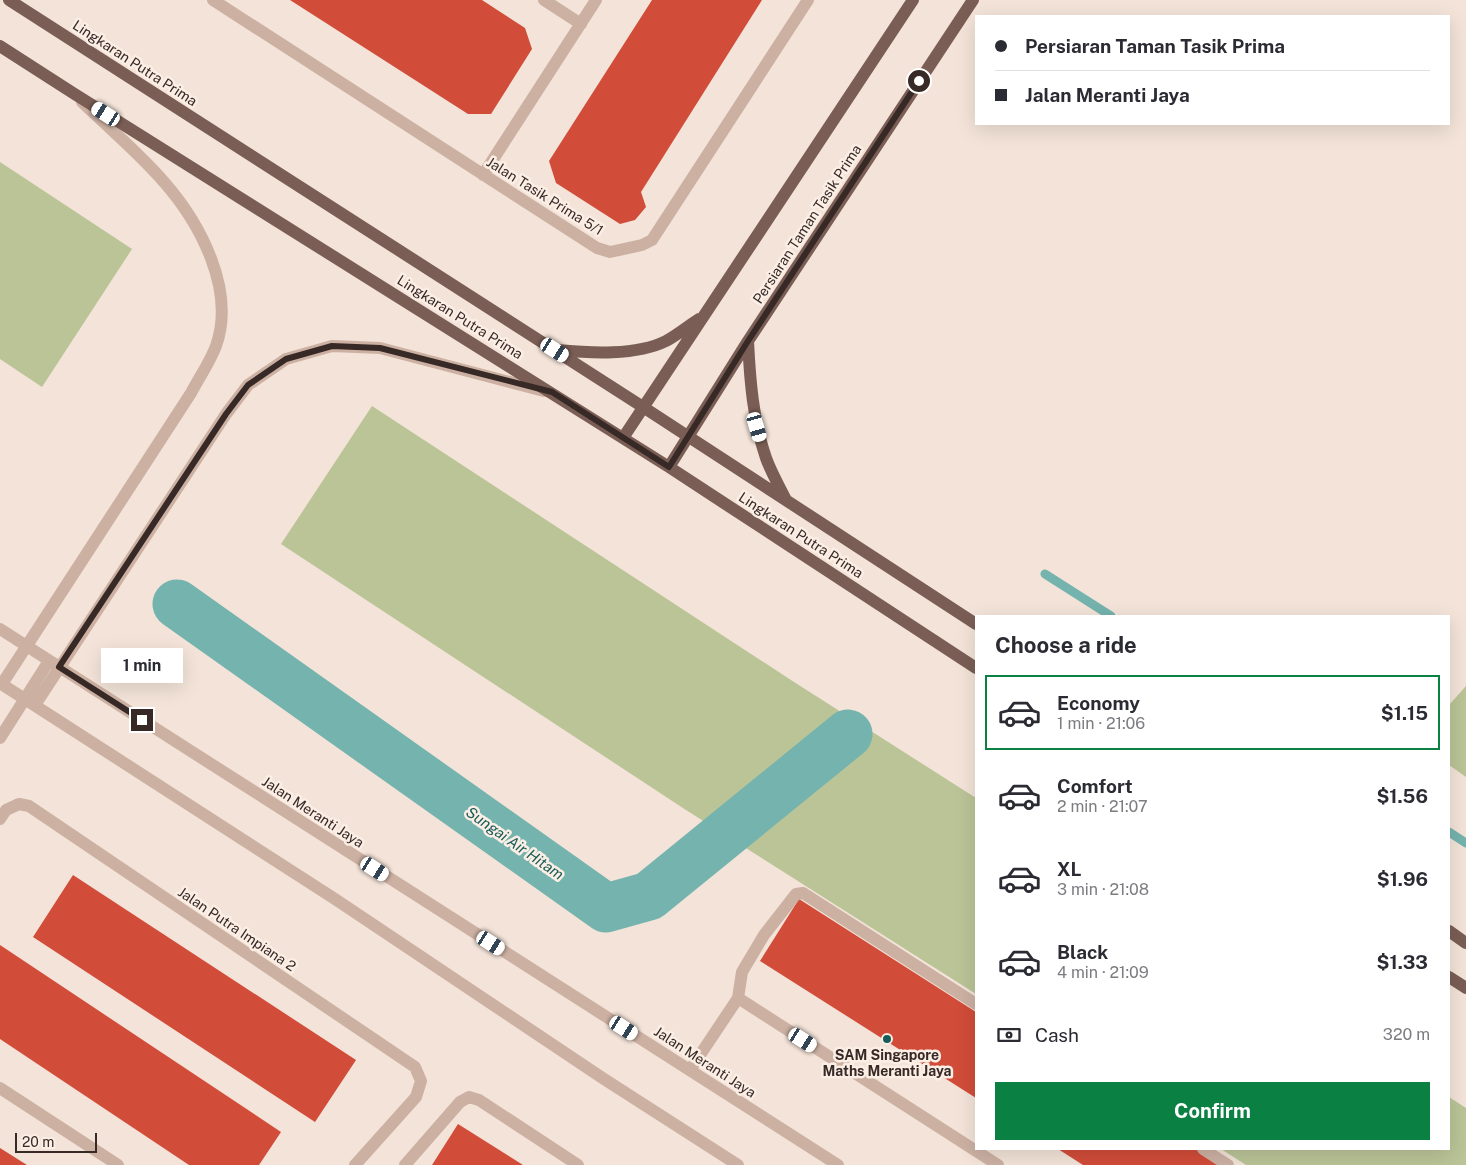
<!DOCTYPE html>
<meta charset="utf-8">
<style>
body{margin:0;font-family:"Public Sans",sans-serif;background:#f7f7f7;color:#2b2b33;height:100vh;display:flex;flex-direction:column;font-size:19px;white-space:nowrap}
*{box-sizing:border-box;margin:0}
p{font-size:16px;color:#7c7c81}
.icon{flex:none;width:28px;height:28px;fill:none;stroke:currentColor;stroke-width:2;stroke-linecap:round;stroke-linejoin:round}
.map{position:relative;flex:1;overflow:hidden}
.side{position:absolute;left:975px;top:615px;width:475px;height:535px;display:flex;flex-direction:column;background:#fff;border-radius:0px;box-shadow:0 5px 20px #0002}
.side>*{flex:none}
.guide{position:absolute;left:975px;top:15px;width:475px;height:110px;border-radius:0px;box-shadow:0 5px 20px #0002;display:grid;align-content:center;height:110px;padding:0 20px;background:#fff}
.scale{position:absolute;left:15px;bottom:12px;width:82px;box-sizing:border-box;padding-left:5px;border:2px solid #372926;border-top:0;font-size:14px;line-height:18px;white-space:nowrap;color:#372926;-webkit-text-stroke:4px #fbeee5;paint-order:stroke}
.end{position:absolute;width:22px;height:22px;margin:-11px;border:6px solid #372926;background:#fff;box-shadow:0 0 0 2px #fff}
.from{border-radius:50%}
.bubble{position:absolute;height:35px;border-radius:0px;background:#fff;box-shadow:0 5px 20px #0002;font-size:16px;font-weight:700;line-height:35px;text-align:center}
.car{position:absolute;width:15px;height:30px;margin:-15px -8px;border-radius:6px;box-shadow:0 0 4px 1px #0007;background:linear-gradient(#fff 24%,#345 0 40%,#fff 0 76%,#345 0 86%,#fff 0)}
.guide b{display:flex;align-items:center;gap:18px;height:48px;font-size:19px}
.guide b+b{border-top:1px solid #e1e1e2}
.guide i{width:12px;height:12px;background:#2b2b33}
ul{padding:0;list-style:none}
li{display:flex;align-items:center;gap:15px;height:75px;margin:0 10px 8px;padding:0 10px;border:2px solid transparent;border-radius:0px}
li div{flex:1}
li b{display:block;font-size:19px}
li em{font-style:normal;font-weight:700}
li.selected{border-color:#0b8043}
li>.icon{width:45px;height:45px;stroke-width:1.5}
h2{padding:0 20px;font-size:22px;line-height:60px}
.pay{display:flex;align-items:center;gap:12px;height:55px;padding:0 20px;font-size:19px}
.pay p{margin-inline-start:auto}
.action{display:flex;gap:10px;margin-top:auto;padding:10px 20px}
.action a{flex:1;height:58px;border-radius:0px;background:#0b8043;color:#fff;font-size:20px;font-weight:700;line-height:58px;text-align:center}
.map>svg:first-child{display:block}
.green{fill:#bac497}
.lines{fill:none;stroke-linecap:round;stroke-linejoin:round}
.stream{stroke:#75b3ae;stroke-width:9}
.river{stroke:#75b3ae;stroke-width:49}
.building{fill:#d14c39}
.minor{stroke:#ccb1a3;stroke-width:12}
.major{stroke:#7a5e55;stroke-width:12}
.route{stroke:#372926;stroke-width:6}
.poi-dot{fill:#185c58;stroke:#fbeee5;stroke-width:2}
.labels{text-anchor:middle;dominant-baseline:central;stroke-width:5;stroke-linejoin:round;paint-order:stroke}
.street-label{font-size:14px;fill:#372926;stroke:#fbeee5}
.poi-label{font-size:14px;font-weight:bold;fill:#372926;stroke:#fbeee5}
.water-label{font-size:15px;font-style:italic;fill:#185c58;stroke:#fbeee5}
</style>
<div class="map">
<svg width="1466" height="1165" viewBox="0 0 1466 1165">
<rect width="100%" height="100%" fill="#f3e3d8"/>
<path class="green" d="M0,162L132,249L42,387L0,359Z
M372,406L794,682L976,798V994L686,810L281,544Z
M1466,686V777L1449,765V705Z
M1449,1097L1466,1108V1165H1246L1221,1149H1449Z"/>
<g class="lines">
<path class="stream" d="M1045,574L1111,616
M1449,832L1466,843"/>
<path class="river" d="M177,604L606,908L649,896L848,734"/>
</g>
<path class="building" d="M290,0H482L525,28L532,49L491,114H468Z
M652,0H762L641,192L646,207L635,220L620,224L556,183L549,161Z
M73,875L356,1060L315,1122L33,937Z
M799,899L976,1012V1098L760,961Z
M0,945L281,1132L259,1165H189L0,1039Z
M458,1124L523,1165H432Z
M0,1148L27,1165H0Z
M1058,1149H1197L1222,1165H1083Z"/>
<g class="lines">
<path class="minor" d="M213,0L597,248L610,252L642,245L652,240L808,0
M544,0L581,24
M483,175L596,0
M0,629L838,1165
M0,683L335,899L604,1079L738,1165
M2,684L191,393C199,378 210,362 216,346C236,290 200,223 164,182C140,154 109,128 82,102
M35,705L226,414L248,385L286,359L332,346L380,348L544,391
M0,738L49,661
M0,819L6,810L19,804L29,806L415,1067L421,1081L416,1097L355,1165
M738,998L998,1165
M690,1070L738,998L742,972L764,935L796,894L803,893L976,1004
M0,1088L118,1165
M1203,1149L1228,1165
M405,1165L460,1102L469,1097L479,1100L578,1165"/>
<path class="major" d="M9,0L643,407L976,624
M0,46L73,93L669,467L976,668
M748,341C750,381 753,420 766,458C771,472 779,486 786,500
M557,350C590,353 636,356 666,341C677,335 688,326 699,319
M623,438L913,0
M669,467L748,341L973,0
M1449,931L1466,943
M1449,977L1466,988"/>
</g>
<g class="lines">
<path class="route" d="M142,720L59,667L226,414L248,385L286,359L332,346L380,348L552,392L669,467L748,341L919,81"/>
</g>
<circle class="poi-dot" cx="887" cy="1039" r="5"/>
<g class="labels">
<g class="street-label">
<text transform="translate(135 63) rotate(33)">Lingkaran Putra Prima</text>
<text transform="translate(545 196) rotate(32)">Jalan Tasik Prima 5/1</text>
<text transform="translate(807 224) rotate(-57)">Persiaran Taman Tasik Prima</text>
<text transform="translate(460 317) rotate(32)">Lingkaran Putra Prima</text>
<text transform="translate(801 535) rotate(33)">Lingkaran Putra Prima</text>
<text transform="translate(313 812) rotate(33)">Jalan Meranti Jaya</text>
<text transform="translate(237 929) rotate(34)">Jalan Putra Impiana 2</text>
<text transform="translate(705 1062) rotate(33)">Jalan Meranti Jaya</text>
</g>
<g class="poi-label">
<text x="887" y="1055">SAM Singapore<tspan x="887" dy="16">Maths Meranti Jaya</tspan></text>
</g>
<g class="water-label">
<text transform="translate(515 843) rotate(35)">Sungai Air Hitam</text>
</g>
</g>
</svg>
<div class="scale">20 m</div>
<i class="end from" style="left:919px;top:81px"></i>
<i class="end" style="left:142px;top:720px"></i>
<div class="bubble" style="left:101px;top:648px;width:82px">1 min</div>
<i class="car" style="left:106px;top:114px;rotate:302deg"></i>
<i class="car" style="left:555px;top:350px;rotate:123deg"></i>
<i class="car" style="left:757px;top:427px;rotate:164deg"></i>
<i class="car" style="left:375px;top:869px;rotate:123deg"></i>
<i class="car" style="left:491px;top:943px;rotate:123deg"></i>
<i class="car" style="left:624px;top:1028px;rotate:123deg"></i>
<i class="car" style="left:803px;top:1040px;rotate:123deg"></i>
<div class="guide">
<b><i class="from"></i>Persiaran Taman Tasik Prima</b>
<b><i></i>Jalan Meranti Jaya</b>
</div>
<section class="side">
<h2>Choose a ride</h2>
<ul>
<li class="selected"><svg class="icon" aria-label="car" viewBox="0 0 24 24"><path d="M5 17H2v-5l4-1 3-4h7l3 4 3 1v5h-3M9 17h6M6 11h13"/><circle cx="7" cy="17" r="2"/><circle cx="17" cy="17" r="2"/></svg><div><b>Economy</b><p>1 min · 21:06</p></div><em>$1.15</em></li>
<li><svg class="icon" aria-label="car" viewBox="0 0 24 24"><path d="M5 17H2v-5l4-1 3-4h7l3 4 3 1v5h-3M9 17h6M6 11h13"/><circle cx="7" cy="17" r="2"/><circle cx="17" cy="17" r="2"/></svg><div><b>Comfort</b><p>2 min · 21:07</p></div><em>$1.56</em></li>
<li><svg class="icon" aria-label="car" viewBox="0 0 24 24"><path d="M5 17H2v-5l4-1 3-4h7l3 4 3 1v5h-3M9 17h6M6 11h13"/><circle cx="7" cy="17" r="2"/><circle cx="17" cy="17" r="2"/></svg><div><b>XL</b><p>3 min · 21:08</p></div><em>$1.96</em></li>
<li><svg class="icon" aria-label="car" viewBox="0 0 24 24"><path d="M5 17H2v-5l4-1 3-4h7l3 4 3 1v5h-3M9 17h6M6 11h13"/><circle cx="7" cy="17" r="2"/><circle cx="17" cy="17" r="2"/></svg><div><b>Black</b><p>4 min · 21:09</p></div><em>$1.33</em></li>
</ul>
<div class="pay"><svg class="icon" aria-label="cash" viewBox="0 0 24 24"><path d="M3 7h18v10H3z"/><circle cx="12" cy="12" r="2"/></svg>Cash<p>320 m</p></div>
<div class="action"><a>Confirm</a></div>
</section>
</div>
